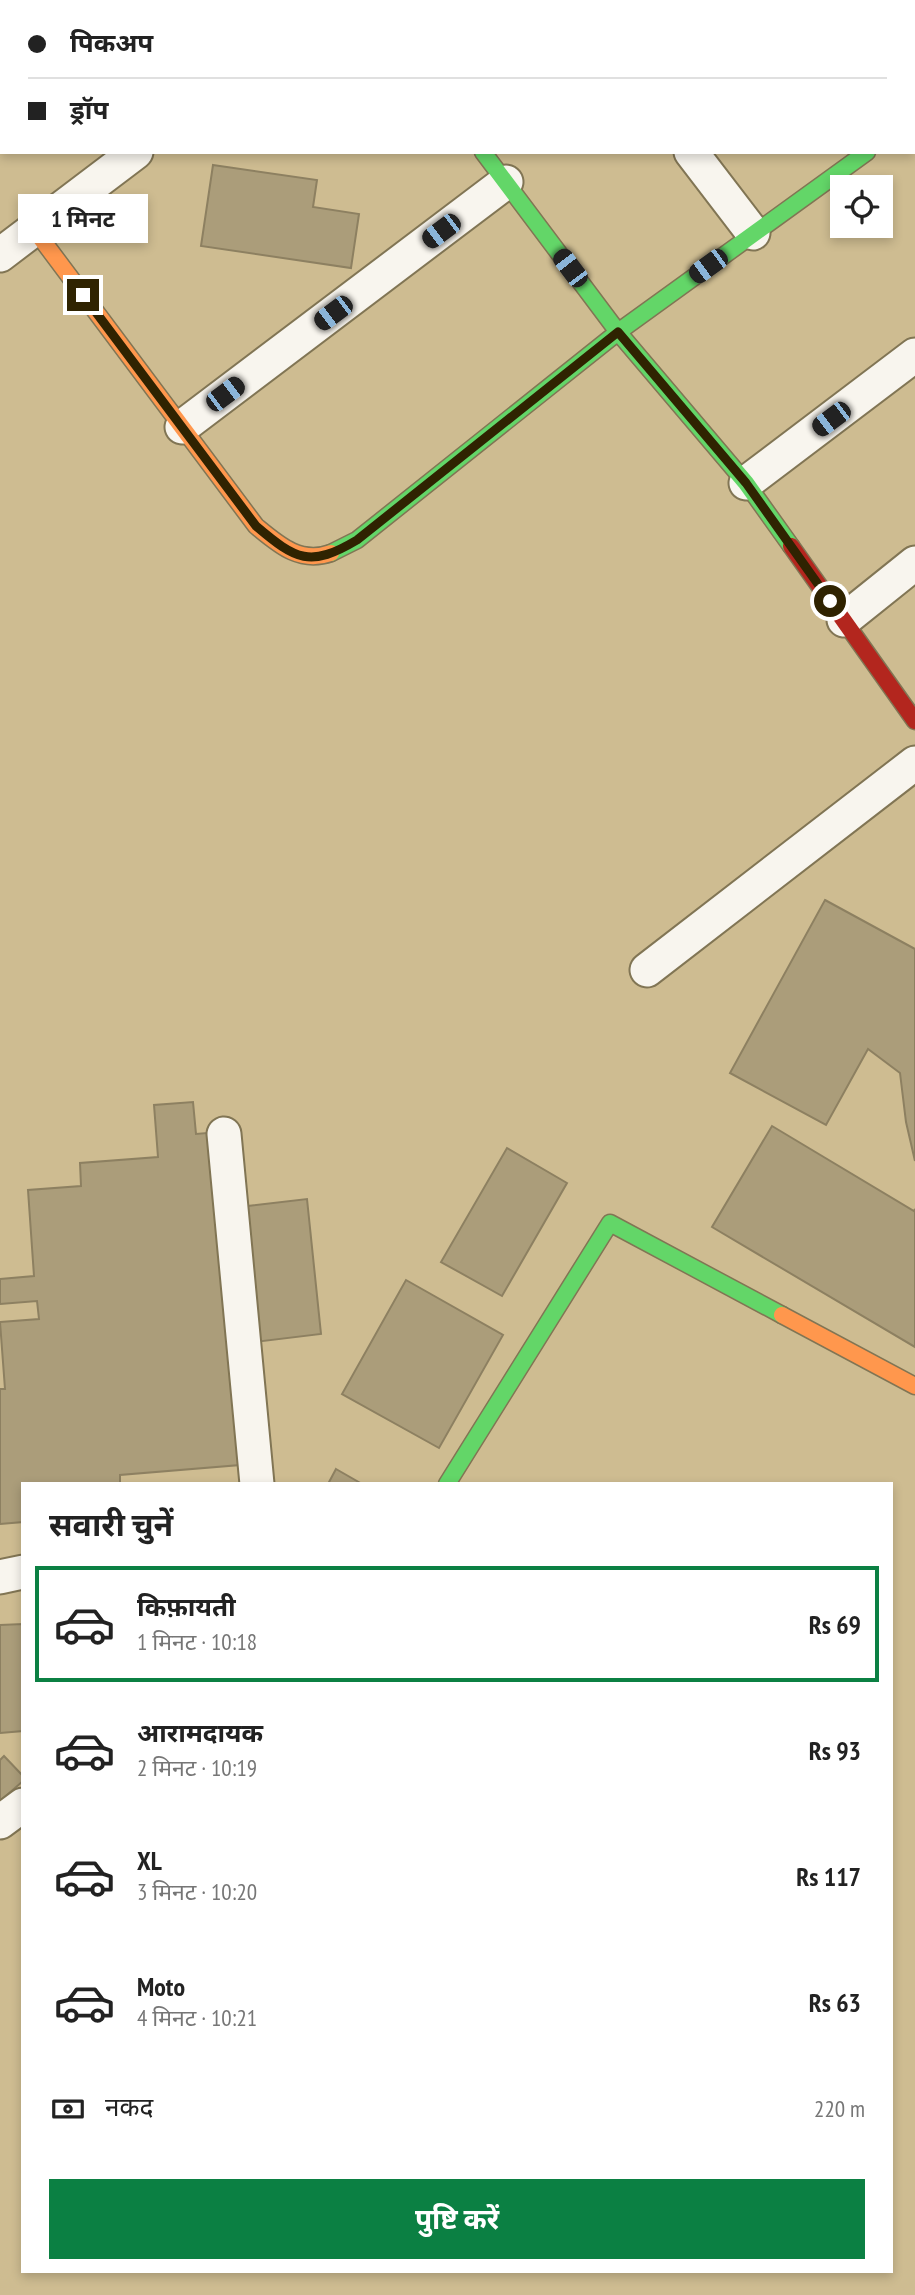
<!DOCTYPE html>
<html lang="hi">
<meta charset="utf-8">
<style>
body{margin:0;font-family:"PT Sans Narrow","Noto Sans Devanagari",sans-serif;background:#f2f2f2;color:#222;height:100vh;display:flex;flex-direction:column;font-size:26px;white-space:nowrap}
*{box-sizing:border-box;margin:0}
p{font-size:23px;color:#767676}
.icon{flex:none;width:38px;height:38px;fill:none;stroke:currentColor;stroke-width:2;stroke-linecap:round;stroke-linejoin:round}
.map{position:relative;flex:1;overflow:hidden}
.panel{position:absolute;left:21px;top:1482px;width:872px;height:791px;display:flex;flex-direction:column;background:#fff;border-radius:0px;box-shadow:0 4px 10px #0003}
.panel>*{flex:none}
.guide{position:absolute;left:0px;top:0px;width:915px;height:154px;box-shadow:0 4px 10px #0003;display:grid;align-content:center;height:154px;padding:0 28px;background:#fff}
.controls{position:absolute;left:830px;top:175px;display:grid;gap:14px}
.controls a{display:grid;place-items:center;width:63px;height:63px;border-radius:0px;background:#fff;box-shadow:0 4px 10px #0003;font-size:35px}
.end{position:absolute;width:32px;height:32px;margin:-16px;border:9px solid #2f2301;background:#fff;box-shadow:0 0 0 4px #fff}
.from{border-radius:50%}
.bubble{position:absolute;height:49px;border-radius:0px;background:#fff;box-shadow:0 4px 10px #0003;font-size:23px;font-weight:700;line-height:49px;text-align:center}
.car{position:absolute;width:21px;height:42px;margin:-21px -10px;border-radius:9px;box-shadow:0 0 5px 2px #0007;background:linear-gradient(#222 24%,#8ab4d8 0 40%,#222 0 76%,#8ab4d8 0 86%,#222 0)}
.guide b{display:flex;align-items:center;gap:24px;height:66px;font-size:26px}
.guide b+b{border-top:2px solid #e0e0e0}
.guide i{width:18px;height:18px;background:#222}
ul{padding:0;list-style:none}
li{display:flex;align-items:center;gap:21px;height:116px;margin:0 14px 10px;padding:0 14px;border:4px solid transparent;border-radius:0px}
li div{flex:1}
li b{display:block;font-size:26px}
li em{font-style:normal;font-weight:700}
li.current{border-color:#0b8043}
li>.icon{width:63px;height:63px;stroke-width:1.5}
h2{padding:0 28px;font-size:32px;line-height:84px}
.pay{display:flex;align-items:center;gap:18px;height:77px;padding:0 28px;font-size:26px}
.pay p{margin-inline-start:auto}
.cta{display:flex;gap:14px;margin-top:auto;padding:14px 28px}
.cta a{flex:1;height:80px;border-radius:0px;background:#0b8043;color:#fff;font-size:28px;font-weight:700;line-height:80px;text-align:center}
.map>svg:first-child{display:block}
.building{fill:#ab9d7a;stroke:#8d8061;stroke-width:2}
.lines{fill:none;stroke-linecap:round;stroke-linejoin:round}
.street-casing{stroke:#817554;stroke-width:37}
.fast-casing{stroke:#817554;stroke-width:19}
.slow-casing{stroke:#817554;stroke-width:19}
.jam-casing{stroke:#817554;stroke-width:19}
.street{stroke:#f8f5ee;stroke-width:33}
.fast{stroke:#63d668;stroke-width:16}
.slow{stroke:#ff974d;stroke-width:16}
.jam{stroke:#b3261e;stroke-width:16}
.route{stroke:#2f2301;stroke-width:9}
</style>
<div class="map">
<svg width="915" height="2295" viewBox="0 0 915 2295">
<rect width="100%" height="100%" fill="#cebc91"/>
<path class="building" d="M213,165L317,180L313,207L359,214L351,268L201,246Z
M825,900L915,949V1161L906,1122L900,1073L868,1049L826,1125L730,1073Z
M193,1102L196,1134L219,1132L240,1465L120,1475V1484H23V1522L0,1524V1389H5L0,1322L39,1319L37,1301L0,1304V1279L34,1276L28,1190L81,1186L80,1163L158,1157L154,1105Z
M772,1126L914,1211L915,1209V1347L712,1227Z
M507,1148L567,1183L502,1296L441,1262Z
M307,1199L321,1334L255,1342L240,1207Z
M406,1280L503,1335L439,1448L342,1394Z
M336,1469L362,1484H328Z
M23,1624V1731L0,1733V1625Z
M4,1756L23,1776V1781L0,1801V1760Z"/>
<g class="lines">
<defs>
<path id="street" d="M370,0L371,2
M573,0L574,2
M823,0L824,2
M12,2L14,0
M335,2L337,0
M914,119L915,118
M691,152L753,233
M0,255L136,152
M182,427L506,182
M746,483L915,355
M844,620L915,563
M647,970L915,763
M224,1134L257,1484
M0,1577L23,1572
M0,1822L23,1805"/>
<path id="fast" d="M483,152L618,332L746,483L791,546
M331,553L357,540L618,332L867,152
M447,1484L610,1223L782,1315"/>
<path id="slow" d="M34,229L256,526C279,545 300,564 331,553
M782,1315L915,1386"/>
<path id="jam" d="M791,546L915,721"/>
</defs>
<use href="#street" class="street-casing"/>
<use href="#fast" class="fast-casing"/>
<use href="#slow" class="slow-casing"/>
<use href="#jam" class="jam-casing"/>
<use href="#street" class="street"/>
<use href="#fast" class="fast"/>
<use href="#slow" class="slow"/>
<use href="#jam" class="jam"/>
</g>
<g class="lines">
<path class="route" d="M83,295L256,526C296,560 310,568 357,540L618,332L746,483L830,601"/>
</g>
</svg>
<div class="controls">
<a><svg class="icon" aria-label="locate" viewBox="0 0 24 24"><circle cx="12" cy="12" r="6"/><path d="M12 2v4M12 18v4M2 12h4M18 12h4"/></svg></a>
</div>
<i class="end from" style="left:830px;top:601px"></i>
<i class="end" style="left:83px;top:295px"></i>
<div class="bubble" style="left:18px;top:194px;width:130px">1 मिनट</div>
<i class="car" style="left:441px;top:231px;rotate:233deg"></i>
<i class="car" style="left:708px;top:266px;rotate:234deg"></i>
<i class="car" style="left:570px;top:268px;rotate:323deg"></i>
<i class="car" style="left:333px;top:313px;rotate:233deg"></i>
<i class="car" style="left:225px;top:394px;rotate:53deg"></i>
<i class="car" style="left:831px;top:419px;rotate:233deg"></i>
<div class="guide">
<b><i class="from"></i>पिकअप</b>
<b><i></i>ड्रॉप</b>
</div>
<section class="panel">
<h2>सवारी चुनें</h2>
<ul>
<li class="current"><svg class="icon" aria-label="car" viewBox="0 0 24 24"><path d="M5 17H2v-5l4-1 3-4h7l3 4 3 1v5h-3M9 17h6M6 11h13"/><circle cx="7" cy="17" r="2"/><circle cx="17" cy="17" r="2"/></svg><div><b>किफ़ायती</b><p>1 मिनट · 10:18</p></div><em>Rs 69</em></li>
<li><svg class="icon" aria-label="car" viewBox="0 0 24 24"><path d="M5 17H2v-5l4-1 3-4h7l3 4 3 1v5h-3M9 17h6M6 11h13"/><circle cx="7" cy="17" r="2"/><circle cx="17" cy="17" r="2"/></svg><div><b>आरामदायक</b><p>2 मिनट · 10:19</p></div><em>Rs 93</em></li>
<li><svg class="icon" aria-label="car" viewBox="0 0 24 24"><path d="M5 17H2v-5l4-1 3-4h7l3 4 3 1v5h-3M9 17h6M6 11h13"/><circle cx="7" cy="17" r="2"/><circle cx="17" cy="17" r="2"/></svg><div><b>XL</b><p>3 मिनट · 10:20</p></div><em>Rs 117</em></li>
<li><svg class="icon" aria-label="car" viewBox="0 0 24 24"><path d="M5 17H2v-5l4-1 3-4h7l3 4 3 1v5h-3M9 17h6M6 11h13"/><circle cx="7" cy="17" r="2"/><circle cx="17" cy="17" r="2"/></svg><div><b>Moto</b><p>4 मिनट · 10:21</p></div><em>Rs 63</em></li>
</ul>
<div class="pay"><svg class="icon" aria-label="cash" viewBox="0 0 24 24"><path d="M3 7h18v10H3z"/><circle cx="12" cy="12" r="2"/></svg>नकद<p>220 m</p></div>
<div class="cta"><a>पुष्टि करें</a></div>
</section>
</div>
